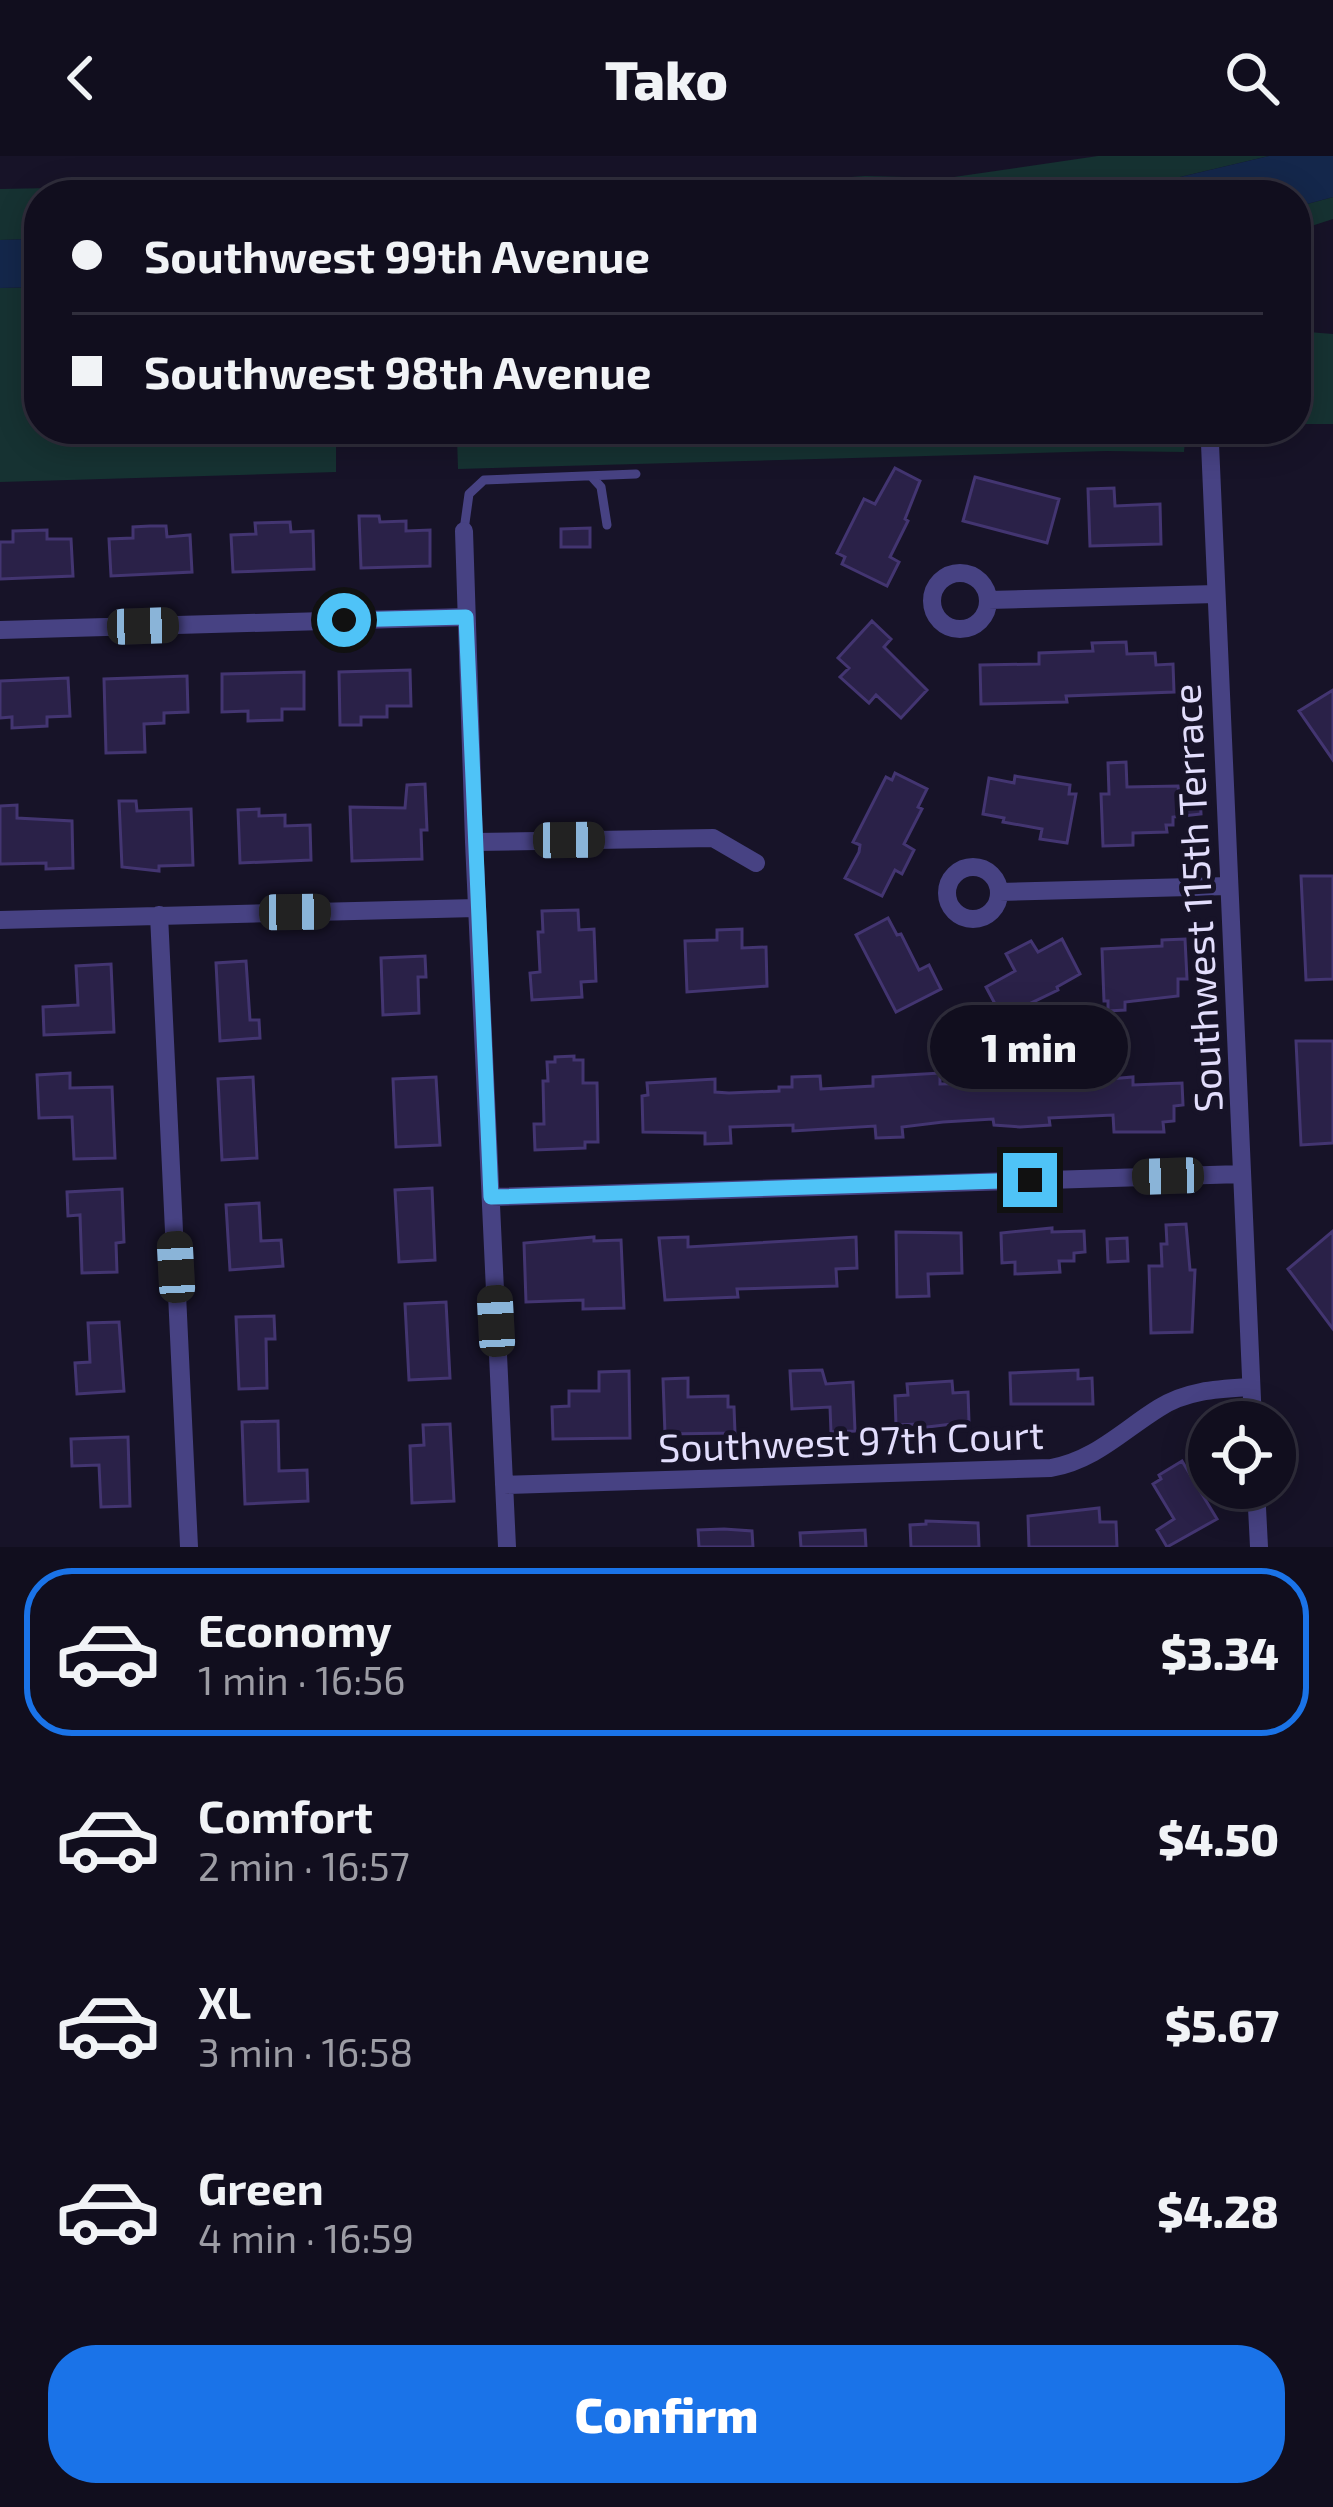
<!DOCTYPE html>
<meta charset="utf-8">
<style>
body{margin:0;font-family:"Exo 2",sans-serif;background:#1a1727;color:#f1f3f6;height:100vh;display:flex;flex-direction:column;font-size:45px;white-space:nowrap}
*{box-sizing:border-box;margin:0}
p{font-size:39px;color:#9c9ca4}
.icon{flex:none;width:66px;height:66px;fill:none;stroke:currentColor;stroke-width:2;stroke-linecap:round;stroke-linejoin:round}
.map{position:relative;height:1391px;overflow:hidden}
.drawer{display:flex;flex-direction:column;background:#110e1e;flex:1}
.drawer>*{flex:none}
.banner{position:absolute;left:24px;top:24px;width:1287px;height:264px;border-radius:48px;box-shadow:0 6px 30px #0003,0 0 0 3px #302e3c;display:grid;align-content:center;height:264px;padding:0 48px;background:#110e1e}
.fabs{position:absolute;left:1188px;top:1245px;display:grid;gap:24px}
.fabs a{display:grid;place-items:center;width:108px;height:108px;border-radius:50%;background:#110e1e;box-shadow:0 6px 30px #0003,0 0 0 3px #302e3c;font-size:60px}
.end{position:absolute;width:54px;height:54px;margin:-27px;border:15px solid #4fc3f7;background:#111;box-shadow:0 0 0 6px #111}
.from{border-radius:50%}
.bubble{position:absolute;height:84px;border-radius:42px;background:#110e1e;box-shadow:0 6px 30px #0003,0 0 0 3px #302e3c;font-size:39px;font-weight:800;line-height:84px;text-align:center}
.car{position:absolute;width:36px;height:72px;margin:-36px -18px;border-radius:15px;box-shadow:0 0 9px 3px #0007;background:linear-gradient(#222 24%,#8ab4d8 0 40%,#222 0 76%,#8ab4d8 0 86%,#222 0)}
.banner b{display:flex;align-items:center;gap:42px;height:114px;font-size:45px}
.banner b+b{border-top:3px solid #302e3c}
.banner i{width:30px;height:30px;background:#f1f3f6}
ul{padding:21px 0 0;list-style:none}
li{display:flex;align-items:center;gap:36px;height:168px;margin:0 24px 18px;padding:0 24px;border:6px solid transparent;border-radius:48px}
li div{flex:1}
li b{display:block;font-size:45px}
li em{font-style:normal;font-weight:800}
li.on{border-color:#1a73e8}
li>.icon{width:108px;height:108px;stroke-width:1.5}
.button{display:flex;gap:24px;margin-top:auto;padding:24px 48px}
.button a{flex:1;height:138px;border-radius:48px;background:#1a73e8;color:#fff;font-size:48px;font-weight:800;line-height:138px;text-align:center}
header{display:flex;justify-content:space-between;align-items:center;height:156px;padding:0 48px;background:#110e1e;font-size:54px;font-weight:800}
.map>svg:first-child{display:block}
.green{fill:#163232}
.water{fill:#14274b}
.building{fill:#2a2148;stroke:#433571;stroke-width:3}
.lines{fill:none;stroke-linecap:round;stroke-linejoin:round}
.lane{stroke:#474283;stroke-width:9}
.street{stroke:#474283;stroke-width:18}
.route{stroke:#4fc3f7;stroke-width:15}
.labels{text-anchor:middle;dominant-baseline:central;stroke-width:10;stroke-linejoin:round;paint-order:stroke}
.street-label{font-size:39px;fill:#e2ddfc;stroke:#171328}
</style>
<header><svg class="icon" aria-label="back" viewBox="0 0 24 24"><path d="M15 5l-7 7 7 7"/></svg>Tako<svg class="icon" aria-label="search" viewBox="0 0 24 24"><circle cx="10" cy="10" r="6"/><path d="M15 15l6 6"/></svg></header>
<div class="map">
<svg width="1333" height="1391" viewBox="0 0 1333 1391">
<rect width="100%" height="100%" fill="#171328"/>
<path class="green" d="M1098,0H1269L1104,39H39V83L0,84V33L413,25L538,36L724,30L865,20L947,22Z
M1333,41V63L1296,75V51Z
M39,131V273H1186L1184,296L1106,295L458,313L457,282L336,287V316L0,326V132Z
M1296,175L1333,178V268H1296Z"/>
<path class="water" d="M1269,0H1333V41L1296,51V39H1104Z
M39,83V131L0,132V84Z"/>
<path class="building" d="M895,312L920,325L905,363L908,365L890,401L899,406L887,430L842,408L845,401L837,397L864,343L875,348Z
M975,321L1059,343L1047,387L963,365Z
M1114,332L1115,350L1160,348L1161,388L1090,390L1088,333Z
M359,360H379L380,366L406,365V375L430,374V410L361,412Z
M290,366L291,376L313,375L314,413L233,416L231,379L256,378L255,367Z
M150,370H166L167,381L190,379L192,416L111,420L109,383L133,382V371Z
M590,372V391H561V373Z
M47,374V383H71L73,420L0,423V386H13V375Z
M872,465L891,483L884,491L927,534L901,562L876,539L869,547L840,521L849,512L838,502Z
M1126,486L1127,498L1155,497L1156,509L1173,508L1174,536L1066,540L1067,546L981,548L980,509L1039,508V497L1093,495L1092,487Z
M410,514L411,550H387V561H361V569H340L339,516Z
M304,516V553H282V564L248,565V555L222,556V518Z
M187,520L188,556L164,557V567L144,568L145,596L106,597L104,523Z
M68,522L70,560L47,561V570L12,572V561L0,562V525Z
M1333,534V604L1299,555Z
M1126,606L1127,631L1178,630L1179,639H1200L1201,658L1173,661V669H1166L1167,676L1133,677V689L1103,690L1101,638H1109L1108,607Z
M895,617L927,633L918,651L922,653L904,688L914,694L902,718L895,714L882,740L845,722L859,696L860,689L853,686L886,621L892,624Z
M1015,620L1070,629L1069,638H1076L1067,687L1040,683L1042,673L1003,666L1004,662L983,658L989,622L1014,627Z
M425,628L427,674H421L422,703L352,705L350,651L405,652L407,629Z
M119,645H136L137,655L191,653L193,709L159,710V715L122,711Z
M17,649V662L72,665L73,712L46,713V707L0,708V650Z
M259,653V660L285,659V670L310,669L311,704L240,707L238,654Z
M1301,720H1333V823L1306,824Z
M578,754L579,774L594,773L596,825L581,826L582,841L532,844L530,817L540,816L538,776H543L542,755Z
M888,762L897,779L901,778L919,814L929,809L941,833L896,856L856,779Z
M742,773V792L766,791L767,830L687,836L685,785L717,784V774Z
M1062,783L1080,818L1057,831L1058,834L1002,861L986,831L1015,815L1006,798L1031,785L1038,796Z
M1185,783L1187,823H1178V840L1125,846V854L1108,855V845H1104L1102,793L1162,790V784Z
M425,800L426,821H418L419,857L383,859L381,802Z
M246,805L250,864H259L260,882L220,885L216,807Z
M111,808L114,876L44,879L43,851L78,849L76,810Z
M1004,884L1006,918L1063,915L1064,927L1133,921V929L1182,927L1183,949L1174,950V965L1163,966L1164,976H1114L1113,959L1049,962L1050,969L1020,971L994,969L993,963L943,966L902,971L903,981L876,982L875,970L793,975V969L730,971L731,987L705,988V977L643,976L642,940L648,939L647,927L715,923V936L729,937L779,935V931H792V921L820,920L821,933L873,930V921L940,917V928L987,927L985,885Z
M1296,885H1333V987L1301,989Z
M574,900V904H583V927H597L598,986H585V992L535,994L534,968H544L543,925H548L547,906H555V901Z
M70,917V932L112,931L115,1002L74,1003L72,961L39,962L37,919Z
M253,921L257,1002L222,1004L218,923Z
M436,921L440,989L396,991L393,923Z
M432,1032L435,1104L399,1106L395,1034Z
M122,1033L124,1086L116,1087L117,1116L82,1117L80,1059L68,1060L67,1036Z
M259,1047L261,1085L281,1084L283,1110L230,1114L226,1049Z
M1186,1068L1190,1114H1195L1192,1176L1151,1177L1149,1110H1162L1161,1088H1167L1166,1069Z
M1052,1072V1076L1084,1075L1085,1096L1074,1097V1105H1059L1060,1116L1015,1118V1106L1002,1107L1001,1077Z
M1333,1075V1173L1288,1113Z
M896,1076L961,1077L962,1117L928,1118L929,1140L897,1141Z
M594,1081V1085L621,1084L624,1152L583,1153V1144L526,1146L524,1087Z
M688,1081V1091L856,1081L857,1112L836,1113L837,1130L737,1133L738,1141L665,1144L659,1082Z
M1127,1082L1128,1105L1108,1106L1107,1083Z
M446,1146L450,1222L409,1224L405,1148Z
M274,1160L275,1183H266L267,1232L239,1233L236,1161Z
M119,1166L124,1235L77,1238L75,1207L90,1206L88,1167Z
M822,1214L826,1228L853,1226L855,1275L831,1276L830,1251L792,1253L790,1215Z
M1078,1214V1223L1092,1222L1093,1248H1011L1010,1217Z
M629,1215L630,1282L553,1283L552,1251L569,1250V1235H599V1216Z
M688,1222V1241L728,1240V1251H734L735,1277L665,1278L663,1223Z
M952,1225L953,1237L968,1236L969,1266L919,1272L918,1268L896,1269L895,1240L908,1239L907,1228Z
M278,1265L279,1315L307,1314L308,1345L245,1348L242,1266Z
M450,1268L454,1345L412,1347L410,1290L424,1289L423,1269Z
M128,1281L130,1350L101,1351L99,1309L72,1310L71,1283Z
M1182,1305L1217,1363L1167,1391L1157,1374L1174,1363L1153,1328L1161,1323L1159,1319Z
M1099,1352L1100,1366H1116L1117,1391H1029L1028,1360Z
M926,1365L978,1367L979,1391H911L910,1369L926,1368Z
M724,1373L752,1375L753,1391H699L698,1374Z
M865,1374L866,1391H801L800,1377Z"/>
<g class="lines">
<path class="lane" d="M591,320L601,331L607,369
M464,374L469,338L484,324L636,318"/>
<path class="street" d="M1210,288L1253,1266
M464,375L474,686L507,1391
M932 445a28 28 0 1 1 56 0a28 28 0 1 1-56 0Z
M988,444L1216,438
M0,474L466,461
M474,686L713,682L756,707
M947 737a26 26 0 1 1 52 0a26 26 0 1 1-52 0Z
M999,736L1229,730
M159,759L189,1391
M0,764L476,752
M491,1041L1242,1018
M504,1329L1051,1312C1095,1304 1122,1275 1159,1252C1187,1234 1219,1233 1251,1231
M1256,1332L1259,1391"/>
</g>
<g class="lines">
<path class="route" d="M344,464L466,461L491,1041L1030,1024"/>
</g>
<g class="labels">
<g class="street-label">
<text transform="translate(1196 742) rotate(-93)">Southwest 115th Terrace</text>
<text transform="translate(851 1284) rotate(-2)">Southwest 97th Court</text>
</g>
</g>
</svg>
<div class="fabs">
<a><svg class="icon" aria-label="locate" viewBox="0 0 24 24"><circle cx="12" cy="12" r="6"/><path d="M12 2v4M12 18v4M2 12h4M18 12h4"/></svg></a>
</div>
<i class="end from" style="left:344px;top:464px"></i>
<i class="end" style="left:1030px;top:1024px"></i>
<div class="bubble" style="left:930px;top:849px;width:198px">1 min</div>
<i class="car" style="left:143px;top:470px;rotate:88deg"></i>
<i class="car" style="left:569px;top:684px;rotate:89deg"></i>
<i class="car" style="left:295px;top:756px;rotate:89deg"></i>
<i class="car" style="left:1168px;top:1020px;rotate:268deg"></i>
<i class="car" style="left:176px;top:1111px;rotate:357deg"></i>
<i class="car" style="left:496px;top:1165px;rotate:357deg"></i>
<div class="banner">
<b><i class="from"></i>Southwest 99th Avenue</b>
<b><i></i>Southwest 98th Avenue</b>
</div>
</div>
<section class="drawer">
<ul>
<li class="on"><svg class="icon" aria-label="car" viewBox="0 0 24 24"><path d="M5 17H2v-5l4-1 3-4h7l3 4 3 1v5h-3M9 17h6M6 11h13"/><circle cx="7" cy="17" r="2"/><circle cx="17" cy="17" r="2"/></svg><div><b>Economy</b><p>1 min · 16:56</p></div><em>$3.34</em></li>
<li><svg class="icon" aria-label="car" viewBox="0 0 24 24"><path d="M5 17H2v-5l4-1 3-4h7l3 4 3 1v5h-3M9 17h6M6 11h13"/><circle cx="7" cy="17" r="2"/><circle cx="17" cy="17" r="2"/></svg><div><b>Comfort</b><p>2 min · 16:57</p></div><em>$4.50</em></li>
<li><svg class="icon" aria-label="car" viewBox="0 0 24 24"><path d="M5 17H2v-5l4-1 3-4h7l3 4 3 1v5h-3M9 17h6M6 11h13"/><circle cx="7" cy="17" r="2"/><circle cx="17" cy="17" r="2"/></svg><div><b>XL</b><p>3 min · 16:58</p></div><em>$5.67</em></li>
<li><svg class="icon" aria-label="car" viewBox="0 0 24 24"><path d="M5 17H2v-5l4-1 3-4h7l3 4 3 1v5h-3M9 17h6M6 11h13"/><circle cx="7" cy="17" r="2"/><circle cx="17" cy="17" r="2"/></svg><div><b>Green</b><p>4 min · 16:59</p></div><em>$4.28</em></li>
</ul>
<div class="button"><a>Confirm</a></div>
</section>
